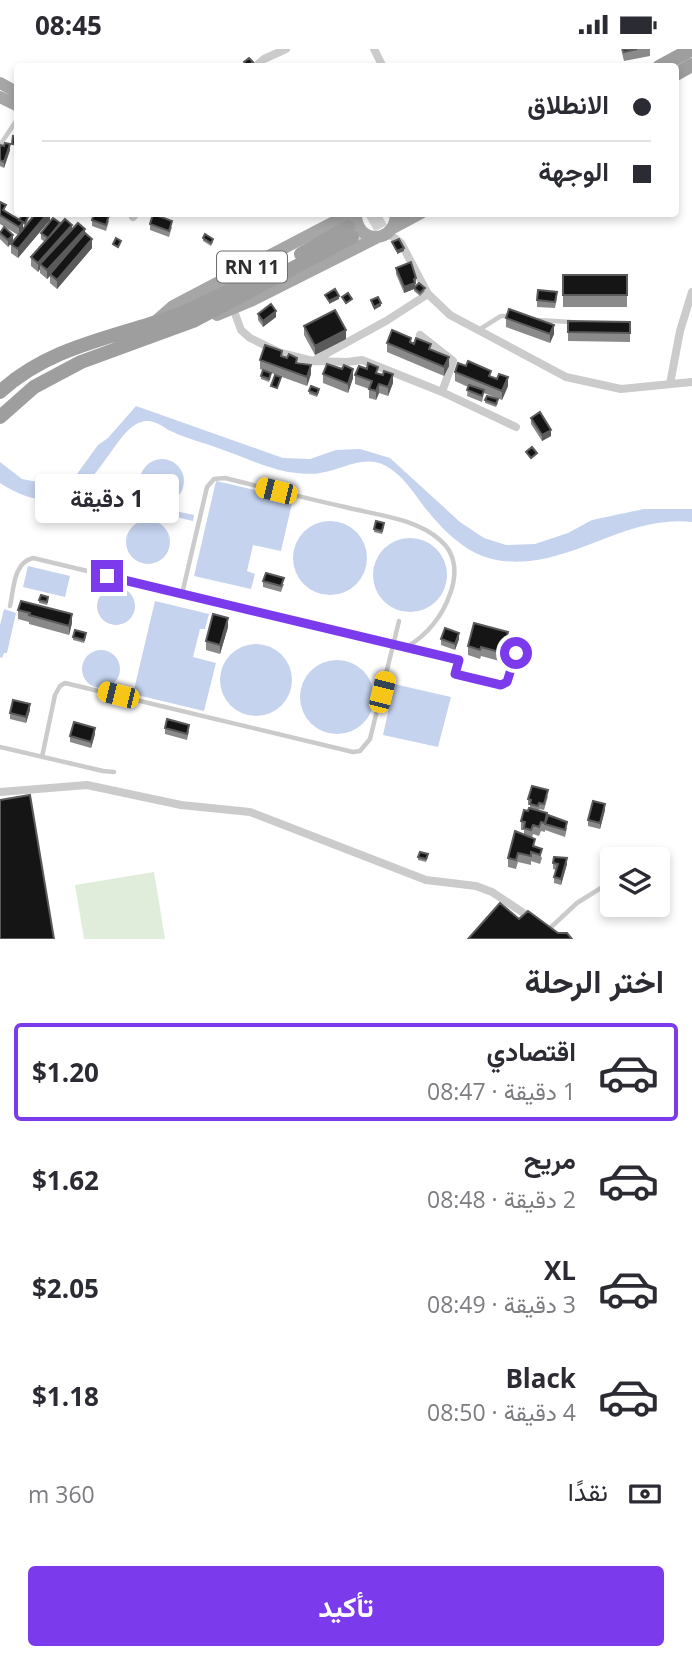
<!DOCTYPE html>
<html lang="ar">
<meta charset="utf-8">
<style>
body{margin:0;font-family:"Open Sans",Vazirmatn,sans-serif;background:#f7f7f7;color:#2b2b33;direction:rtl;height:100vh;display:flex;flex-direction:column;font-size:26px;white-space:nowrap}
*{box-sizing:border-box;margin:0}
p{font-size:23px;color:#7c7c81}
.icon{flex:none;width:38px;height:38px;fill:none;stroke:currentColor;stroke-width:2;stroke-linecap:round;stroke-linejoin:round}
.map{position:relative;height:890px;overflow:hidden;direction:ltr}
.drawer{display:flex;flex-direction:column;background:#fff;flex:1}
.drawer>*{flex:none}
.guide{position:absolute;left:14px;top:14px;width:665px;height:154px;border-radius:7px;box-shadow:0 4px 10px #0003;direction:rtl;display:grid;align-content:center;height:154px;padding:0 28px;background:#fff}
.controls{position:absolute;left:600px;top:798px;display:grid;gap:14px}
.controls a{display:grid;place-items:center;width:70px;height:70px;border-radius:7px;background:#fff;box-shadow:0 4px 10px #0003;font-size:35px}
.end{position:absolute;width:32px;height:32px;margin:-16px;border:9px solid #7c3aed;background:#fff;box-shadow:0 0 0 4px #fff}
.from{border-radius:50%}
.bubble{position:absolute;height:49px;border-radius:7px;background:#fff;box-shadow:0 4px 10px #0003;font-size:23px;font-weight:700;line-height:49px;text-align:center;direction:rtl}
.car{position:absolute;width:21px;height:42px;margin:-21px -10px;border-radius:9px;box-shadow:0 0 5px 2px #0007;background:linear-gradient(#f5c518 24%,#345 0 40%,#f5c518 0 76%,#345 0 86%,#f5c518 0)}
.guide b{display:flex;align-items:center;gap:24px;height:66px;font-size:26px}
.guide b+b{border-top:2px solid #e1e1e2}
.guide i{width:18px;height:18px;background:#2b2b33}
ul{padding:0;list-style:none}
li{display:flex;align-items:center;gap:21px;height:98px;margin:0 14px 10px;padding:0 14px;border:4px solid transparent;border-radius:7px}
li div{flex:1}
li b{display:block;font-size:26px}
li em{font-style:normal;font-weight:700}
li.active{border-color:#7c3aed}
li>.icon{width:63px;height:63px;stroke-width:1.5}
h2{padding:0 28px;font-size:32px;line-height:84px}
.pay{display:flex;align-items:center;gap:18px;height:77px;padding:0 28px;font-size:26px}
.pay p{margin-inline-start:auto}
.button{display:flex;gap:14px;margin-top:auto;padding:14px 28px}
.button a{flex:1;height:80px;border-radius:7px;background:#7c3aed;color:#fff;font-size:28px;font-weight:700;line-height:80px;text-align:center}
.status{display:flex;justify-content:space-between;align-items:center;height:49px;padding:0 35px;background:#fff;direction:ltr}
.status svg{height:19px;fill:currentColor}
.map>svg:first-child{display:block}
.green{fill:#dfedda}
.water{fill:#c5d3ee}
.lines{fill:none;stroke-linecap:round;stroke-linejoin:round}
.trunk-tunnel{stroke:#d5d5d5;stroke-width:14;stroke-dasharray:14 7;stroke-linecap:butt}
.service{stroke:#cbcbcb;stroke-width:4.5}
.minor{stroke:#cbcbcb;stroke-width:8}
.primary{stroke:#a6a6a6;stroke-width:12}
.trunk{stroke:#9e9e9e;stroke-width:14}
.wall{fill:#8a8a8a}
.shaded-wall{fill:#5b5b5b}
.building{fill:#151515;stroke:#5b5b5b;stroke-width:2}
.route{stroke:#7c3aed;stroke-width:9}
.labels{text-anchor:middle;dominant-baseline:central;stroke-width:7;stroke-linejoin:round;paint-order:stroke}
.shield{fill:#fff;stroke:#6d6d6d;stroke-width:2}
.shield-label{font-size:19px;font-weight:bold;fill:#2e2e2e}
</style>
<div class="status"><b>08:45</b><svg viewBox="0 0 49 12"><path d="M0 12V9h3v3zM5 12V6h3v6zM10 12V3h3v9zM15 12V0h3v12zM26 1h20v11H26zM47 4h2v5h-2z"/></svg></div>
<div class="map">
<svg width="692" height="890" viewBox="0 0 692 890">
<rect width="100%" height="100%" fill="#fff"/>
<path class="green" d="M154,823L165,890H84L75,836Z"/>
<path class="water" d="M136,357L283,409L310,410L336,401L360,400L390,409L460,473L484,489L506,496L535,495L568,484L592,471L644,460H692V473C620,465 564,526 492,510C463,503 440,478 422,455C412,441 402,426 386,417C363,405 343,421 320,424C311,426 297,424 288,423C264,418 241,407 218,399C203,393 187,390 173,383C165,380 159,373 149,372C107,368 96,496 0,434V413L22,430L43,434L68,431L77,425L98,396L108,389Z
M140 432a22 22 0 1 1 44 0a22 22 0 1 1-44 0Z
M216,432L293,450L281,502L253,496L247,522L255,525L251,540L194,527Z
M101,441L151,453V457L194,466L193,472L150,462L148,466L109,457V453L99,450Z
M126 493a22 22 0 1 1 44 0a22 22 0 1 1-44 0Z
M293 509a37 37 0 1 1 74 0a37 37 0 1 1-74 0Z
M373 526a37 37 0 1 1 74 0a37 37 0 1 1-74 0Z
M28,517L70,527L65,548L23,538Z
M97 557a19 19 0 1 1 38 0a19 19 0 1 1-38 0Z
M155,552L209,565L205,580H200L193,608L216,614L204,662L133,645Z
M4,560L16,564L7,604H4L2,609L0,608V576Z
M220 631a36 36 0 1 1 72 0a36 36 0 1 1-72 0Z
M82 620a19 19 0 1 1 38 0a19 19 0 1 1-38 0Z
M300 648a37 37 0 1 1 74 0a37 37 0 1 1-74 0Z
M394,635L451,648L438,698L383,686Z"/>
<g class="lines">
<path class="trunk-tunnel" d="M348,178L374,164
M353,187L394,164"/>
<path class="service" d="M0,96L18,69
M538,271L571,273
M477,282L501,267H512
M182,545L207,438L214,430L225,429C265,439 305,449 345,458C376,466 415,469 440,491C457,505 457,526 450,545C442,568 428,585 407,598
M10,557C14,540 13,514 33,509L459,611L455,625L501,636L507,633L516,604
M0,698L103,722L114,723
M42,708L55,646L60,637L65,634L353,703L360,702L370,690L399,572
M549,880L577,854L612,832"/>
<path class="minor" d="M374,0L383,18
M255,18L264,10L286,0
M133,168L136,164
M388,184L401,194L428,245L450,266L566,328L621,340L692,333
M233,259L241,281L250,289L281,304L313,312L347,313L362,311L442,343L516,378
M420,286L453,312L442,343
M313,312L386,272L428,245
M670,335L680,282L692,243
M0,743L87,736L181,756L250,763L426,831L476,837L492,843L531,869"/>
<path class="primary" d="M0,34L18,44
M0,48L18,57
M356,164C355,196 396,196 396,164
M393,179L421,164
M217,266L253,251L378,188
M156,272L173,257L351,164"/>
<path class="trunk" d="M659,18L692,0
M676,25L692,16
M301,205L348,178
M0,343C48,298 112,289 171,268C200,258 227,242 255,229
M0,368L34,338L81,313L193,272L352,188"/>
</g>
<path class="wall" d="M621,0H650V7L624,12Z
M0,96L10,101L4,119L0,117Z
M0,153L6,162L19,171H28L25,177L23,175V180L50,164V171L18,209L11,204V195L18,186L0,175Z
M92,171L109,172L106,182L92,177Z
M150,175L172,178L169,188L150,181Z
M60,176L72,181L85,184L92,199L57,240L50,234V227L47,230L40,224V220L38,223L31,217V208L45,193L41,190V184Z
M0,183L13,186L8,198L0,190Z
M203,189L213,193L211,197L203,192Z
M396,219L416,235H415V238L425,242L420,247L414,242V240L404,244L396,225Z
M563,226H627V258H563Z
M557,249L555,259L537,258V251Z
M258,265L276,268L263,278L258,271Z
M506,269L554,285L550,294L506,278Z
M568,272L630,273V293L568,292Z
M304,277L346,290L315,306L304,286Z
M387,294H411L431,301L449,317L444,327L387,303Z
M282,307L297,314L311,325L307,337L260,320V311Z
M342,320L353,329L348,344L323,334V325Z
M455,323L491,327L508,337L502,351L484,344L482,353L467,347L468,338L455,332Z
M378,324L393,334L388,347L379,344L376,351L369,349V340L355,335V326Z
M261,327H271L269,333L261,330Z
M309,342L319,343L317,348L309,345Z
M485,351L498,354L496,358L485,354Z
M531,369L551,387L542,392L531,375Z
M108,454L105,465L91,462V455Z
M125,462L123,468L113,466V463Z
M384,477L382,485L374,483V480Z
M263,532L284,535L281,543L263,538Z
M39,551L48,552L47,556L39,554Z
M18,561L72,574L69,586L29,575V573L18,570Z
M228,578L220,605L206,601V592Z
M86,587L84,594L73,591V588Z
M441,590H459L455,601L441,596Z
M508,592L503,613L481,607L480,610L468,606V597Z
M30,661L26,674L10,670V664Z
M165,679L189,682L187,691L165,685Z
M95,685L91,699L70,693V687Z
M548,747L544,761L539,760V761L547,769L567,779L565,788L545,781V780V783L541,782L539,787L533,785L532,789L535,798L542,809L540,815L531,812V816L518,813L516,820L508,818V809L524,786V781H521V772L530,759V756H528V750Z
M605,761L600,780L588,777V771Z
M418,808H428L426,813L418,811Z
M553,814L567,815L561,836L554,834V828L556,821L553,820Z"/>
<path class="shaded-wall" d="M10,95V101L4,119V113Z
M48,164H50V171L18,209V200Z
M23,173V182L19,187V178Z
M72,176V185L40,215V220L38,223V214Z
M85,180V189L50,225V227L47,230V221Z
M13,186V192L8,198V191Z
M92,190V199L57,240V231Z
M404,199V202L397,205V202Z
M416,229L415,239H414V240L404,244V238Z
M339,247V250L329,255V252Z
M381,254V257L374,261V258Z
M276,262V268L263,278V272Z
M554,276V285L550,294V285Z
M346,281V290L315,306V297Z
M449,308V317L444,327V318Z
M311,316V325L307,337V328Z
M353,320V329L348,344V335Z
M393,325V334L388,347V338Z
M508,328V337L502,351V342Z
M379,335V344L376,351V342Z
M551,381V387L542,392V386Z
M72,565V574L69,586V577Z
M228,569V578L220,605V596Z
M508,583V592L503,613V604Z
M459,584V590L455,601V595Z
M30,655V661L26,674V668Z
M95,679V685L91,699V693Z
M605,755V761L600,780V774Z
M567,809V815L561,836V830Z"/>
<path class="building" d="M623,0H637L624,3Z
M249,9L253,13L247,17L244,13Z
M13,87L18,88V96L12,95Z
M5,94L10,95L4,113L0,111V96L4,97Z
M0,153L6,156L3,161L23,173L19,178L0,166Z
M36,164H48L18,200L11,195Z
M94,164L109,166L106,176L92,171Z
M23,165L28,168L25,174L19,171Z
M153,165L172,172L169,182L150,175Z
M53,169L60,174L48,189L41,184Z
M65,170L72,176L38,214L31,208Z
M78,174L85,180L47,221L40,215Z
M4,178L13,186L8,191L0,184Z
M85,184L92,190L57,231L50,225Z
M205,185L213,190L211,194L203,189Z
M116,189L121,192L118,198L113,195Z
M399,190L404,199L397,202L392,193Z
M411,213L416,229L414,230L415,234L404,238L396,219Z
M563,226H627V246H563Z
M419,234L425,239L420,244L414,239Z
M335,240L339,247L329,252L325,246Z
M538,241L557,243L555,253L537,251Z
M348,244L352,250L346,254L342,248Z
M378,248L381,254L374,258L371,251Z
M271,255L276,262L263,272L258,265Z
M509,260L554,276L550,285L506,269Z
M335,261L346,281L315,297L304,277Z
M568,272L630,273V284L568,283Z
M392,281L411,289L410,293L414,295L416,289L431,295L429,300L449,308L444,318L387,294Z
M265,296L282,302L281,307L287,309L289,305L297,309L296,314L311,316L307,328L260,311Z
M468,312L491,322L489,327L497,330L499,325L508,328L502,342L455,323L458,314L466,317Z
M368,314L378,318L376,324L383,326L384,322L393,325L388,338L379,335L376,342L369,340L372,332L355,326L359,317L367,320Z
M327,315L342,320L344,316L353,320L348,335L323,325Z
M263,321L271,324L269,330L261,327Z
M275,326L281,328L277,339L271,337Z
M469,336L484,341L482,347L467,341Z
M311,337L319,340L317,345L309,342Z
M487,347L498,350L496,355L485,351Z
M540,363L551,381L542,386L531,369Z
M532,398L537,404L531,409L526,403Z
M94,444L108,448L105,459L91,455Z
M115,456L125,459L123,465L113,463Z
M376,472L384,474L382,482L374,480Z
M266,524L284,529L281,537L263,532Z
M41,546L48,548L47,553L39,551Z
M21,552L72,565L69,577L29,566L30,564L18,561Z
M213,565L228,569L220,596L206,592Z
M474,574L508,583L503,604L481,598L480,601L468,597Z
M445,579L459,584L455,595L441,590Z
M75,581L86,584L84,591L73,588Z
M13,651L30,655L26,668L10,664Z
M167,670L189,676L187,685L165,679Z
M74,673L95,679L91,693L70,687Z
M532,737L548,741L544,755L539,754L538,757L530,755L531,751L528,750Z
M30,746L54,890H0V751Z
M593,752L605,755L600,774L588,771Z
M529,759L547,764L545,774L541,773L539,778L533,776L531,781L524,779L525,773L521,772L524,761L528,762Z
M548,766L567,773L565,781L545,775Z
M515,782L535,790L533,797L542,800L540,806L531,803V807L518,804L516,811L508,809Z
M420,803L428,805L426,810L418,808Z
M554,808L567,809L561,830L554,828L558,815L553,814Z
M500,854L519,870L528,862L558,884H567L572,890H468Z"/>
<g class="lines">
<path class="route" d="M107,527L459,611L455,625L501,636L507,633L516,604"/>
</g>
<g class="labels">
<rect class="shield" x="217" y="202.5" width="70" height="31" rx="5"/>
<g class="shield-label">
<text x="252" y="218">RN 11</text>
</g>
</g>
</svg>
<div class="controls">
<a><svg class="icon" aria-label="layers" viewBox="0 0 24 24"><path d="M12 4l9 5-9 5-9-5zM3 14l9 5 9-5"/></svg></a>
</div>
<i class="end from" style="left:516px;top:604px"></i>
<i class="end" style="left:107px;top:527px"></i>
<div class="bubble" style="left:35px;top:425px;width:144px">1 دقيقة</div>
<i class="car" style="left:276px;top:442px;rotate:284deg"></i>
<i class="car" style="left:382px;top:643px;rotate:14deg"></i>
<i class="car" style="left:118px;top:646px;rotate:284deg"></i>
<div class="guide">
<b><i class="from"></i>الانطلاق</b>
<b><i></i>الوجهة</b>
</div>
</div>
<section class="drawer">
<h2>اختر الرحلة</h2>
<ul>
<li class="active"><svg class="icon" aria-label="car" viewBox="0 0 24 24"><path d="M5 17H2v-5l4-1 3-4h7l3 4 3 1v5h-3M9 17h6M6 11h13"/><circle cx="7" cy="17" r="2"/><circle cx="17" cy="17" r="2"/></svg><div><b>اقتصادي</b><p>1 دقيقة · 08:47</p></div><em>$1.20</em></li>
<li><svg class="icon" aria-label="car" viewBox="0 0 24 24"><path d="M5 17H2v-5l4-1 3-4h7l3 4 3 1v5h-3M9 17h6M6 11h13"/><circle cx="7" cy="17" r="2"/><circle cx="17" cy="17" r="2"/></svg><div><b>مريح</b><p>2 دقيقة · 08:48</p></div><em>$1.62</em></li>
<li><svg class="icon" aria-label="car" viewBox="0 0 24 24"><path d="M5 17H2v-5l4-1 3-4h7l3 4 3 1v5h-3M9 17h6M6 11h13"/><circle cx="7" cy="17" r="2"/><circle cx="17" cy="17" r="2"/></svg><div><b>XL</b><p>3 دقيقة · 08:49</p></div><em>$2.05</em></li>
<li><svg class="icon" aria-label="car" viewBox="0 0 24 24"><path d="M5 17H2v-5l4-1 3-4h7l3 4 3 1v5h-3M9 17h6M6 11h13"/><circle cx="7" cy="17" r="2"/><circle cx="17" cy="17" r="2"/></svg><div><b>Black</b><p>4 دقيقة · 08:50</p></div><em>$1.18</em></li>
</ul>
<div class="pay"><svg class="icon" aria-label="cash" viewBox="0 0 24 24"><path d="M3 7h18v10H3z"/><circle cx="12" cy="12" r="2"/></svg>نقدًا<p>360 m</p></div>
<div class="button"><a>تأكيد</a></div>
</section>
